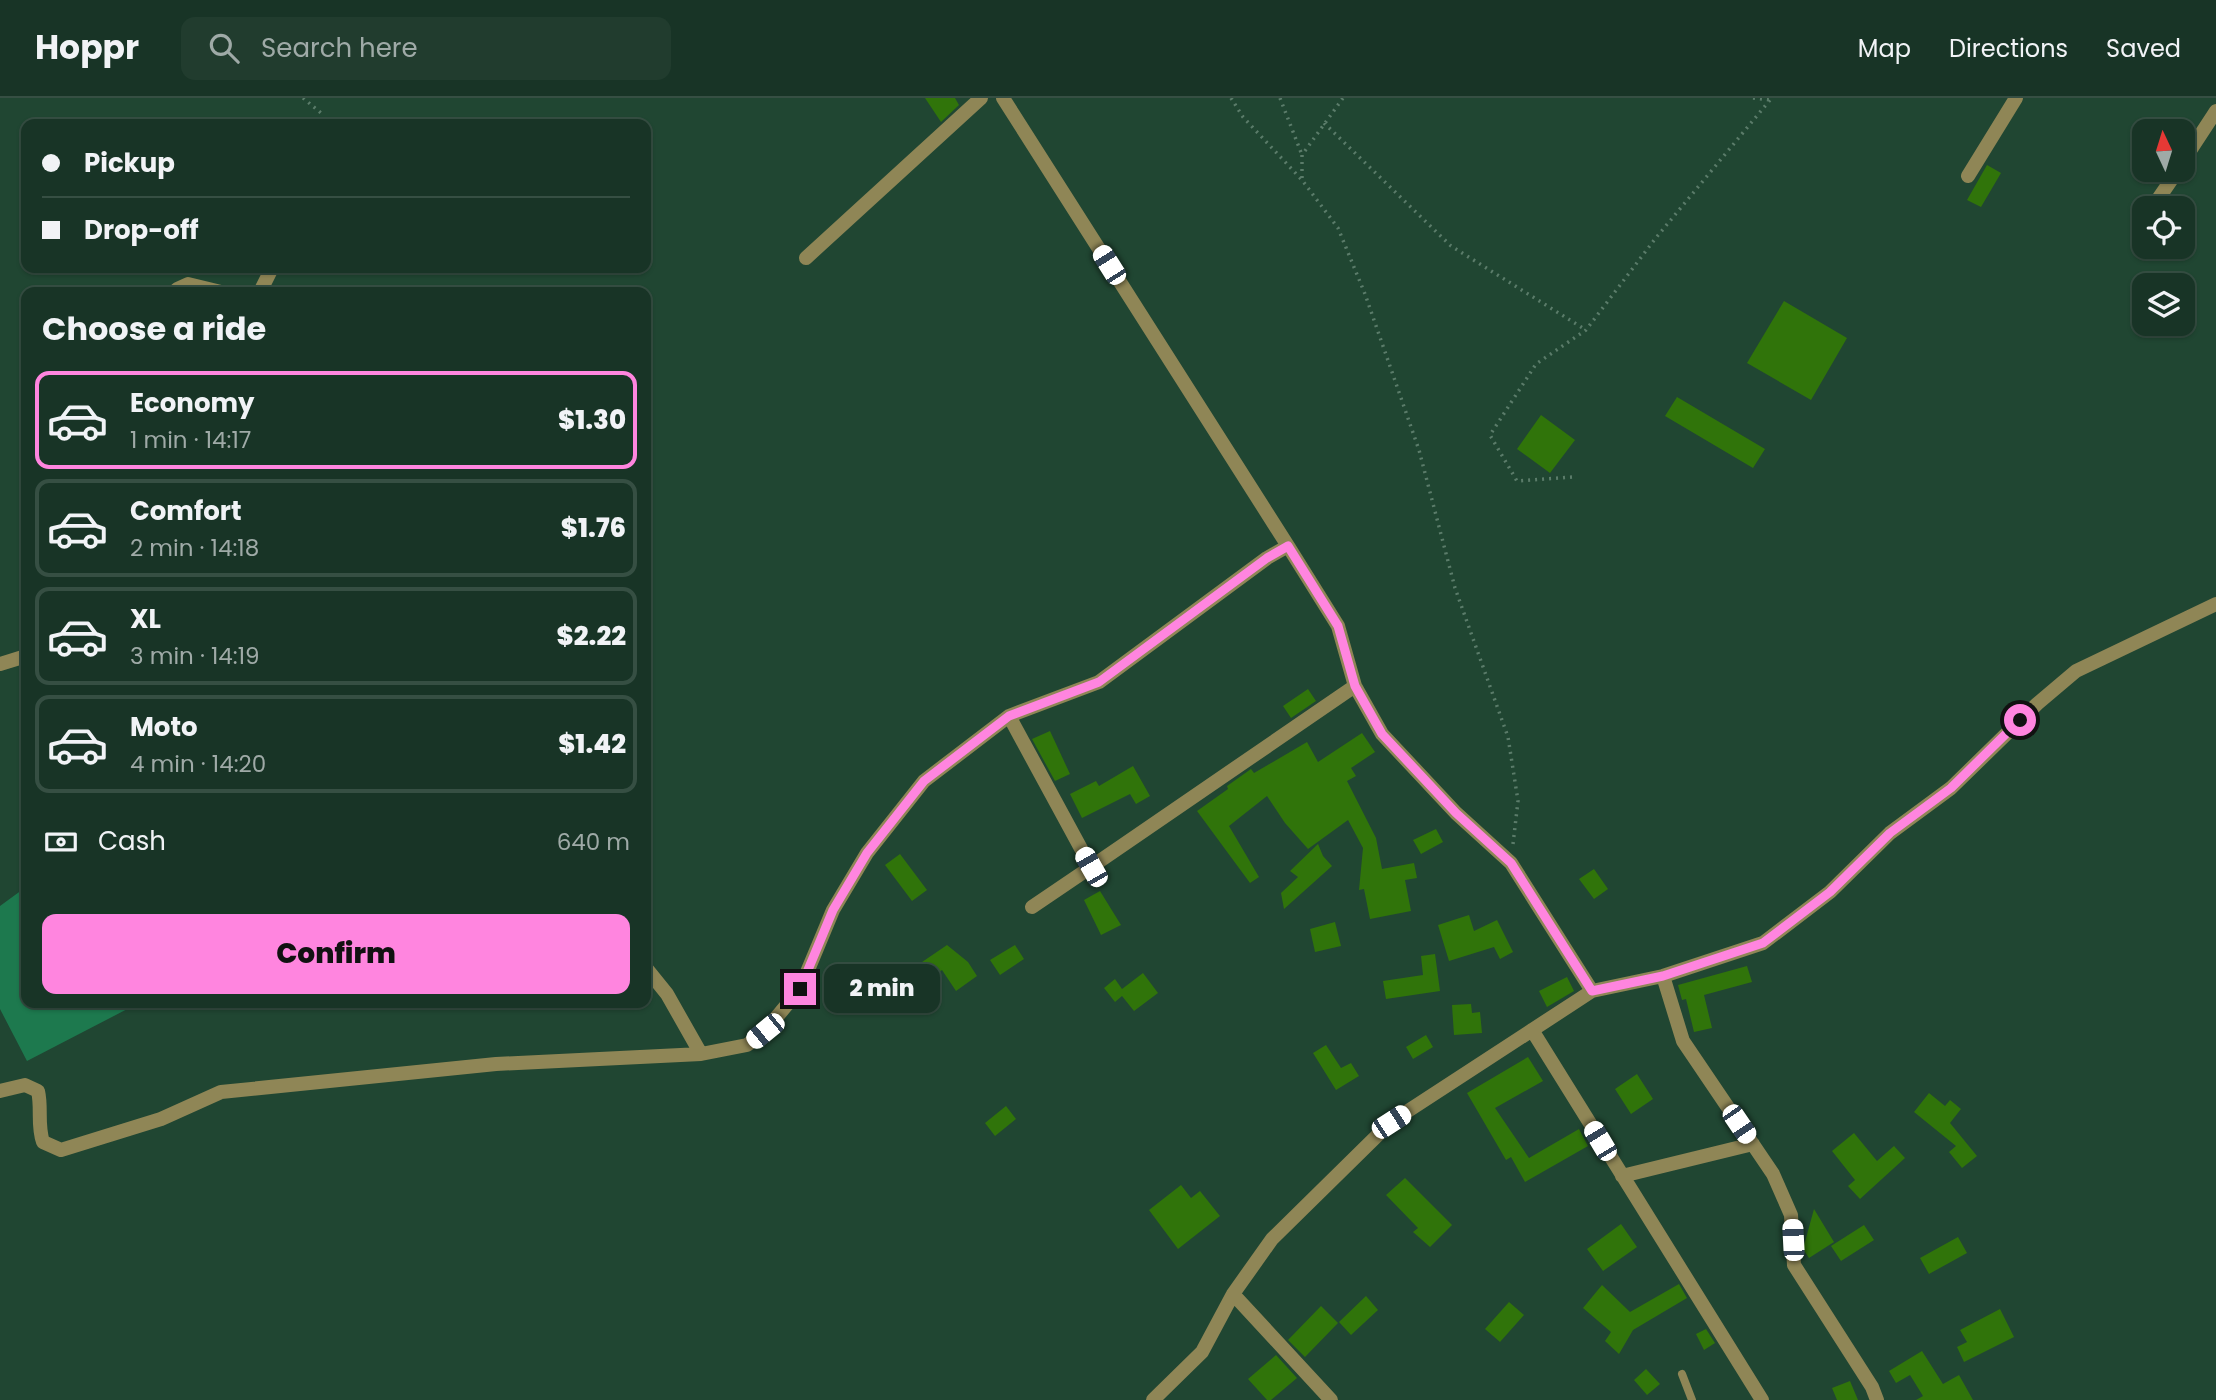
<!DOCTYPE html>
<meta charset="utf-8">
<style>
body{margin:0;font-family:Poppins,sans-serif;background:#213c2e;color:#f1f3f6;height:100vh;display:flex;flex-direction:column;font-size:26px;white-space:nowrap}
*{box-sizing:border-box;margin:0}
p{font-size:23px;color:#9faaa7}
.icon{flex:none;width:38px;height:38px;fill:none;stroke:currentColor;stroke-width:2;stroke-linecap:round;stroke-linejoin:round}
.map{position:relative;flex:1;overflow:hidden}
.drawer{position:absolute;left:21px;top:189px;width:630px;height:721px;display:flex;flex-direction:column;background:#183426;border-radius:14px;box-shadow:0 2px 5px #0004,0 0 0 2px #364f43}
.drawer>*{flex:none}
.hud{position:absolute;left:21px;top:21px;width:630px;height:154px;border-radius:14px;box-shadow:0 2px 5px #0004,0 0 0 2px #364f43;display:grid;align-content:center;height:154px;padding:0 21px;background:#183426}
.needle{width:46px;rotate:356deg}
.fabs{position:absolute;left:2132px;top:21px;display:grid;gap:14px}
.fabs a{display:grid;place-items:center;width:63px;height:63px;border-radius:14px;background:#183426;box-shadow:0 2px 5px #0004,0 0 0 2px #364f43;font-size:35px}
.end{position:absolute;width:32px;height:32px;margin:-16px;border:9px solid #ff85df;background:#111;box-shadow:0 0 0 4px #111}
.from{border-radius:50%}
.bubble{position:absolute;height:49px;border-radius:14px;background:#183426;box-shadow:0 2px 5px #0004,0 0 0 2px #364f43;font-size:23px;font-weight:800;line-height:49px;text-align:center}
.car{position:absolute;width:21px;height:42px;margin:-21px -10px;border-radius:9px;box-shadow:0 0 5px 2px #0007;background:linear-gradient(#fff 24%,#345 0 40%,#fff 0 76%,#345 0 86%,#fff 0)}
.hud b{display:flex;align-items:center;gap:24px;height:66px;font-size:26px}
.hud b+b{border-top:2px solid #364f43}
.hud i{width:18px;height:18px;background:#f1f3f6}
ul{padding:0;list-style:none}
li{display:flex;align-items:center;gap:21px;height:98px;margin:0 14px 10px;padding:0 7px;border:4px solid #364f43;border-radius:14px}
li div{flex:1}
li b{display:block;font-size:26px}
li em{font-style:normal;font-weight:800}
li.selected{border-color:#ff85df}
li>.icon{width:63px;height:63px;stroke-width:1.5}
h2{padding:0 21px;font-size:32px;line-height:84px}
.pay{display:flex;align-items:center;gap:18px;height:77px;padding:0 21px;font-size:26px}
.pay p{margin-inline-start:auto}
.cta{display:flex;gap:14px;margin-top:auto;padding:14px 21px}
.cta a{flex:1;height:80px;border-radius:14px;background:#ff85df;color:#111;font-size:28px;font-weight:800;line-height:80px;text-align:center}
header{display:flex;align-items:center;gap:42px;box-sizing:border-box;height:98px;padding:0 35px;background:#183426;border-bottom:2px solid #364f43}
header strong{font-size:33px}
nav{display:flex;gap:38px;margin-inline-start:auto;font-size:24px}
.search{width:490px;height:63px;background:#213c2e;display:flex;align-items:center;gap:18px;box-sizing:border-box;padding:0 24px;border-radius:14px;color:#9faaa7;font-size:26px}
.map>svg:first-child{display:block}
.green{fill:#1d794e}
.building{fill:#30740a}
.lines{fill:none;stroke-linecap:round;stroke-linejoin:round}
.path{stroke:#5b7c6a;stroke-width:3.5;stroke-dasharray:2 5;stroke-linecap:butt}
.service{stroke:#8f8656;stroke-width:8}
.minor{stroke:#8f8656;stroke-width:14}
.route{stroke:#ff85df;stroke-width:9}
</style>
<header>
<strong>Hoppr</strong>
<div class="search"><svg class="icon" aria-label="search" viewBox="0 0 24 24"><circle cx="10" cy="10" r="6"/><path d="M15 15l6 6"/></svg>Search here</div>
<nav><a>Map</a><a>Directions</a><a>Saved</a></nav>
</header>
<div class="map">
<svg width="2216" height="1302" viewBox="0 0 2216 1302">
<rect width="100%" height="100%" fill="#204632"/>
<path class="green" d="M26,789V905L137,906L27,963L0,911V808Z"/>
<path class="building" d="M925,0H955L959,7L941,24Z
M1987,67L2001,75L1981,109L1967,102Z
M1784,203L1847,240L1811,302L1747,265Z
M1677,299L1765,351L1753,370L1665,318Z
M1541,317L1575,342L1550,375L1517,351Z
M1308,591L1316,603L1291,620L1283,608Z
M1050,633L1070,676L1055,683L1032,641Z
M1362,635L1375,654L1351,670L1356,678L1347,683L1376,740L1382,771L1414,765L1417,780L1405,782L1411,813L1370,821L1364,791L1359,792L1363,750L1348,722L1308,751L1285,725L1267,698L1229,728L1259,779L1250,785L1197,713L1228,691L1227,688L1251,671L1254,675L1307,644L1318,664Z
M1133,668L1150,698L1136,706L1130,696L1082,720L1070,696L1096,683L1099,688Z
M1436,731L1443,744L1421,756L1413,742Z
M1318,746L1323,758L1332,768L1284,811L1281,795L1298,779L1290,773Z
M900,756L927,792L912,803L885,767Z
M1594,771L1608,791L1594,801L1579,781Z
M1100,793L1121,827L1101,837L1084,802Z
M1469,817L1474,833L1497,822L1513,854L1500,861L1494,849L1449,863L1438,827Z
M1335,824L1341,848L1315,854L1310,831Z
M947,847L968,864L977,878L956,893L942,872L913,891L903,877Z
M1015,847L1024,861L1000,877L990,862Z
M1435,856L1440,893L1386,901L1383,883L1423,877L1421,858Z
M1747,868L1752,884L1704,897L1712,930L1694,934L1686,901L1682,902L1678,887Z
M1143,875L1158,895L1134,913L1122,898L1115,904L1104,890L1115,881L1122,891Z
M1567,879L1574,893L1547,909L1539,893Z
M1471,906L1472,915L1480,914L1482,935L1454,937L1452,907Z
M1426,937L1433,949L1413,961L1406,949Z
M1326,947L1341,970L1351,965L1359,978L1336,992L1313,955Z
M1528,959L1543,983L1495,1010L1529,1060L1579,1031L1588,1048L1525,1084L1511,1059L1506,1062L1467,995Z
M1637,976L1653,1001L1631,1016L1615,991Z
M1929,995L1945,1008L1950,1002L1961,1011L1950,1025L1977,1058L1962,1070L1949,1054L1956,1048L1914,1014Z
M1006,1008L1016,1021L995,1038L985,1025Z
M1854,1035L1877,1063L1894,1048L1905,1060L1860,1101L1848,1088L1855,1082L1832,1053Z
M1405,1080L1452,1127L1430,1149L1413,1134L1418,1130L1386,1097Z
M1181,1087L1191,1100L1200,1093L1220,1118L1178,1151L1149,1112Z
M1814,1111L1834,1144L1809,1160L1803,1151Z
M1621,1126L1637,1149L1603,1173L1587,1151Z
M1864,1127L1874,1142L1841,1163L1831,1148Z
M1958,1139L1967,1155L1929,1176L1920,1160Z
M1679,1186L1687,1200L1633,1232L1619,1256L1605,1243L1611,1234L1583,1210L1602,1187L1630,1214Z
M1366,1198L1378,1212L1351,1237L1339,1224Z
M1509,1204L1524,1217L1500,1244L1485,1231Z
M1321,1208L1338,1225L1305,1259L1288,1242Z
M2000,1211L2014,1239L1964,1264L1957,1249L1967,1244L1960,1232Z
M1706,1231L1715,1245L1704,1252L1696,1236Z
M1922,1253L1943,1286L1959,1277L1973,1302H1916L1923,1298L1910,1277L1896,1285L1889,1273Z
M1276,1257L1297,1280L1271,1302H1267L1248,1281Z
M1646,1271L1660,1286L1647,1297L1634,1282Z
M1850,1283L1858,1302H1837L1832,1290Z"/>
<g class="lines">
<path class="path" d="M303,0L321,15L320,26
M1231,0L1243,19L1302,82L1338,130L1365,196L1419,352L1455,490L1508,639L1518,703L1513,746
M1280,0L1302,57
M1753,0L1770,2
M1324,25L1451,148L1586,232
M1302,80V57L1343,0
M1572,379L1517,383L1490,337L1536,266L1586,232L1655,141L1770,2"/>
<path class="service" d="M1682,1276L1692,1302"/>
<path class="minor" d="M1003,0L1288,448
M2182,65L2216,13
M1968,78L2016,0
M2152,110L2178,72
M806,160L981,0
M176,194L177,191L188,186L221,194
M260,194L272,170
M0,566L26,558
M1009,618L1091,769L1355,588
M1032,809L1091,769
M646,870L667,896L701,956
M1663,878L1683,943L1773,1076L1791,1117L1794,1167L1872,1289L1877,1302
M1532,932L1762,1302
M0,993L25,987L38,993C42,1010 37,1027 43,1044L61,1052L161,1021L221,994L496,966L701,956L747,947L765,933L800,891L833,812L867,755L924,683L1009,618L1099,584L1267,460L1288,448L1338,528L1355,588L1382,636L1456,715L1511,765L1592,893L1663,878L1763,845L1830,794L1890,735L1951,690L2037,606L2076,573L2216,506
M1622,1078L1753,1046
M1233,1196L1331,1302
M1153,1302L1202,1254L1233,1196L1272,1141L1391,1024L1592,893"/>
</g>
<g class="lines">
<path class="route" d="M800,891L833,812L867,755L924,683L1009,618L1099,584L1267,460L1288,448L1338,528L1355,588L1382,636L1456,715L1511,765L1592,893L1663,878L1763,845L1830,794L1890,735L1951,690L2020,622"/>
</g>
</svg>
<div class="fabs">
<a><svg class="needle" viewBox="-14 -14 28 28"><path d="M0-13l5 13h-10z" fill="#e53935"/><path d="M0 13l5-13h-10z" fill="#9faaa7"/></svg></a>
<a><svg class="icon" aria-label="locate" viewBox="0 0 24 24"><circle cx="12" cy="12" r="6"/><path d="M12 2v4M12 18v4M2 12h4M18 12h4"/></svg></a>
<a><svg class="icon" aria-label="layers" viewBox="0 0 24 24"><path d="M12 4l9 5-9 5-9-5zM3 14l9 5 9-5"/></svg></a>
</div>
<i class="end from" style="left:2020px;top:622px"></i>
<i class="end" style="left:800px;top:891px"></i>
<div class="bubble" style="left:824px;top:866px;width:116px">2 min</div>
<i class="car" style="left:1109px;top:167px;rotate:328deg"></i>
<i class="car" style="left:1091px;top:769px;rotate:330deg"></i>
<i class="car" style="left:765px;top:933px;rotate:231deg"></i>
<i class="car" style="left:1391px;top:1024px;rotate:57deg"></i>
<i class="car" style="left:1739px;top:1026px;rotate:146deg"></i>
<i class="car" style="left:1600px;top:1043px;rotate:329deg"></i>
<i class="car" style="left:1793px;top:1142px;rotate:357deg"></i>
<div class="hud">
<b><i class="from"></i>Pickup</b>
<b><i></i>Drop-off</b>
</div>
<section class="drawer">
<h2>Choose a ride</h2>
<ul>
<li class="selected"><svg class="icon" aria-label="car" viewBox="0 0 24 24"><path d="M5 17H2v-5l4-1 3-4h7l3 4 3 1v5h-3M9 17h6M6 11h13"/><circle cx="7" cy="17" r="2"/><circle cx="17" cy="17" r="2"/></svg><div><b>Economy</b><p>1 min · 14:17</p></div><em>$1.30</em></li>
<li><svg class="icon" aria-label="car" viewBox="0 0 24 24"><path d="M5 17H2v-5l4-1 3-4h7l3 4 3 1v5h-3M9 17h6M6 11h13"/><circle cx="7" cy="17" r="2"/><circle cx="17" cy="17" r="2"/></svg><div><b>Comfort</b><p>2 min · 14:18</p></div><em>$1.76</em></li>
<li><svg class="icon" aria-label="car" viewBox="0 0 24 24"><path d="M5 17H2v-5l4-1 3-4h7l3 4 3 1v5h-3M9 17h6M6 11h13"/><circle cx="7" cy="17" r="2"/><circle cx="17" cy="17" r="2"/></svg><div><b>XL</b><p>3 min · 14:19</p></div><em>$2.22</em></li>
<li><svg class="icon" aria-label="car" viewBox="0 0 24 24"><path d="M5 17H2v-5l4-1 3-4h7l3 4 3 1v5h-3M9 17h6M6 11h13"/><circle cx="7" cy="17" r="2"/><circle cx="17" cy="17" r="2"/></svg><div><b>Moto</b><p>4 min · 14:20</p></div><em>$1.42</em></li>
</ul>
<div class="pay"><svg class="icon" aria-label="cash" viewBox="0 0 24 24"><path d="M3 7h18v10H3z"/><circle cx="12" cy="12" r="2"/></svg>Cash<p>640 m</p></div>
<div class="cta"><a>Confirm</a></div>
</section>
</div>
